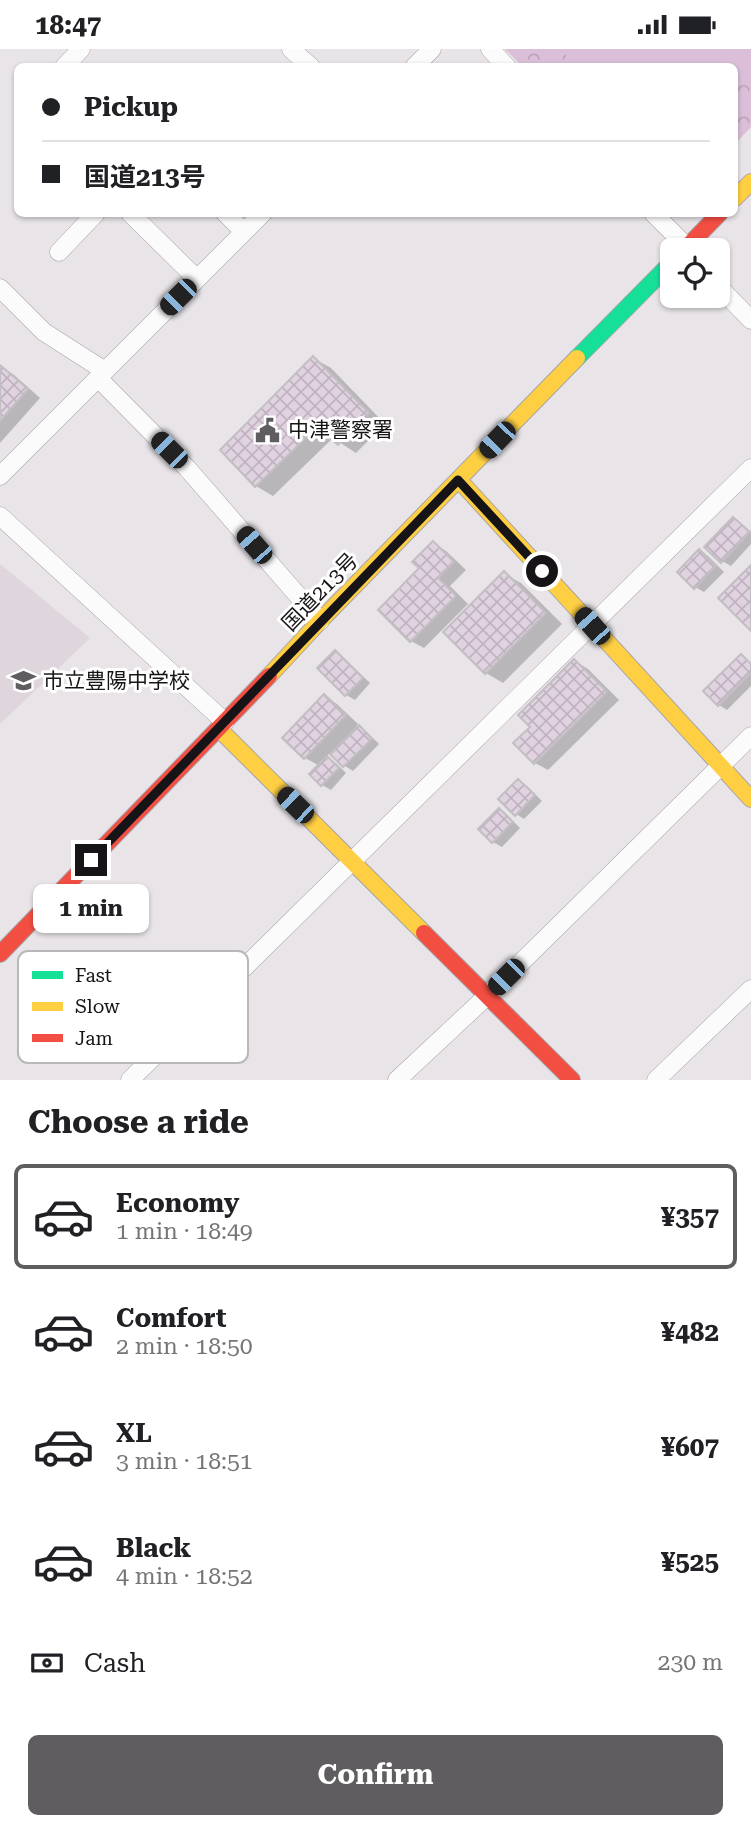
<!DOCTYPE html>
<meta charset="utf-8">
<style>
body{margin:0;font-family:"Roboto Serif","Noto Sans JP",serif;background:#f2f2f2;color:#202124;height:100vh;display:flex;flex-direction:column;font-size:26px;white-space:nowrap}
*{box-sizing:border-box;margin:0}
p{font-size:23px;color:#757577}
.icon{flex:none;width:38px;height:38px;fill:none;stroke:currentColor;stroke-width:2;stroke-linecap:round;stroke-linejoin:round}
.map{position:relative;height:1031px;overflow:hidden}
.drawer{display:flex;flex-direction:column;background:#fff;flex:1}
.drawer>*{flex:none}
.top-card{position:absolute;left:14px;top:14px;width:724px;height:154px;border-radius:10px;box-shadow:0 2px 5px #0004;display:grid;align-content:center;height:154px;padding:0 28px;background:#fff}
.controls{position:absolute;left:660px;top:189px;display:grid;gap:14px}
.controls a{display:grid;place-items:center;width:70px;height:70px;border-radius:10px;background:#fff;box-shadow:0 2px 5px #0004;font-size:35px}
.end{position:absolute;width:32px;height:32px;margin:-16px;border:9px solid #161416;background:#fff;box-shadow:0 0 0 4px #fff}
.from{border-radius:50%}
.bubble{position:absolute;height:49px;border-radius:10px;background:#fff;box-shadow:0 2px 5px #0004;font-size:23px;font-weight:700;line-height:49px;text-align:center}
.car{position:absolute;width:21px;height:42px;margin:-21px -10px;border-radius:9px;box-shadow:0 0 5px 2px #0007;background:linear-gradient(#222 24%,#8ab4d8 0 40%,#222 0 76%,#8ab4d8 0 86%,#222 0)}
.top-card b{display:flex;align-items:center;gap:24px;height:66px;font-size:26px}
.top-card b+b{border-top:2px solid #e0e0e0}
.top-card i{width:18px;height:18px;background:#202124}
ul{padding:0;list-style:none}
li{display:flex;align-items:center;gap:21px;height:105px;margin:0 14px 10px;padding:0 14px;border:4px solid transparent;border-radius:10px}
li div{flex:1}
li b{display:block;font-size:26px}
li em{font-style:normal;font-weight:700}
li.on{border-color:#605d60}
li>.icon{width:63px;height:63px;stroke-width:1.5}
h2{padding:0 28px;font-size:32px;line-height:84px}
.pay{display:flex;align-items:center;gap:18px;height:77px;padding:0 28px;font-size:26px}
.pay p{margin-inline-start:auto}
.action{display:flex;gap:14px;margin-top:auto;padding:14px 28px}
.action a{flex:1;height:80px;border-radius:10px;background:#605d60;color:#fff;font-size:28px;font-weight:700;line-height:80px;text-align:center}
.status{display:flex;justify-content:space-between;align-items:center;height:49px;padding:0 35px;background:#fff;direction:ltr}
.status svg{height:19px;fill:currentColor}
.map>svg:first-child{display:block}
.built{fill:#ded5dd}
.park{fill:url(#park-crowns)}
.garden{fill:#dbbfd9}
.shadow{fill:#0003}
.building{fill:url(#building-cross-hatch);stroke:#c2bfc2;stroke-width:2}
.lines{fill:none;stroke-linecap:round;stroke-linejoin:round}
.street-casing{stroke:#a7a4a7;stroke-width:19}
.fast-casing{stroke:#a7a4a7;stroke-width:18}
.slow-casing{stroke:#a7a4a7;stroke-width:18}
.jam-casing{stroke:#a7a4a7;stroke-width:18}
.street{stroke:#fcfbfc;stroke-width:18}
.fast{stroke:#16e098;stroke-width:16}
.slow{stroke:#ffcf43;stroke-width:16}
.jam{stroke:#f24e42;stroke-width:16}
.route{stroke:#161416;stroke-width:9}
.labels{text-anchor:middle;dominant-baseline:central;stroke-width:6;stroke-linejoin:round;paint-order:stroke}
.poi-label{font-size:21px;fill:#161416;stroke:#fff;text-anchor:start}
.street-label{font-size:21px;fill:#161416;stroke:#fff}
.key{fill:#fff;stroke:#b9b8b9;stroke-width:2}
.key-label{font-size:19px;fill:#161416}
</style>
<div class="status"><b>18:47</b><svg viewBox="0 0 49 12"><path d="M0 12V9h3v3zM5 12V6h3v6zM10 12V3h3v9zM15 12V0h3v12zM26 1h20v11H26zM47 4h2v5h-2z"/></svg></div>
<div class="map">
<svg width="751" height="1031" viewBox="0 0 751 1031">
<defs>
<pattern id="park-crowns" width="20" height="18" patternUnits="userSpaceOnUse" patternTransform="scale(1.75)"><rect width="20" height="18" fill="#dbbfd9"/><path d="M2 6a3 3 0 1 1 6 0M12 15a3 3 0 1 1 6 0" fill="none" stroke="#bba3ba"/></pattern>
<pattern id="building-cross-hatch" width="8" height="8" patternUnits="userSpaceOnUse" patternTransform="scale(1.75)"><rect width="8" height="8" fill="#e1d2e1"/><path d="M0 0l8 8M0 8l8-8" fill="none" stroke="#c0b3c0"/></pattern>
</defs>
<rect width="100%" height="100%" fill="#e8e4e8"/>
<path class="built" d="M0,515L90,589L0,675Z"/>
<path class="park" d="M505,0H751V78L735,95V18L522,17Z"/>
<path class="garden" d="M561,0H751V16L735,33V18L577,17L560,1Z"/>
<path class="shadow" d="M313,309L331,319L385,375L356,404L333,389L273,447L256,437Z
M0,318L13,325L40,349L0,394Z
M733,470L742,475L751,483V495L731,517L722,512Z
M433,494L446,502L466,521L450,537L468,555L424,599L411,592Z
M699,503L708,507L724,523L704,543L695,538Z
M504,525L521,534L562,575L503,634L486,624Z
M336,604L344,609L370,634L355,651L346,646Z
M741,607L751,614V637L727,661L719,656Z
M575,612L588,620L619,651L548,721L535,714L516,694L532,678Z
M324,647L337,655L358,675L356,677L367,683L379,695L353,722L345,717L331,703L326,708L336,714L346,724L331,741L322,736L320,717L305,709Z
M519,732L527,737L542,752L524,770L516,765Z
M499,761L507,766L520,779L502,798L493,793L480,780Z"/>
<path class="building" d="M313,307L369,364L338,396L317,378L255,438L220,401Z
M0,316L28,340L0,372Z
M733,468L750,483L721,514L704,498Z
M433,492L454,513L438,529L456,547L410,593L378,561L419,519L412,513Z
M699,500L716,517L694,540L677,523Z
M751,516V582L718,549Z
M504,522L546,564L485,625L443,583Z
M335,601L363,629L345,647L317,619Z
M741,605L751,615V624L718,657L703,642Z
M574,610L607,643L534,715L513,694L530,678L518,666Z
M324,645L346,666L304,710L282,689Z
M359,676L372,690L343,718L330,705Z
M327,707L339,719L321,737L309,725Z
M518,730L535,746L515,767L498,750Z
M499,759L513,773L492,794L478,780Z"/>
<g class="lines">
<defs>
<path id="street" d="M291,0L311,18
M490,0L507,18
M64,18L81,0
M414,18L432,0
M130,164L197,230
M225,164L244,183
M653,164L687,198
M59,203L96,164
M718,237L751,271
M0,239L44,283L105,322
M98,329L187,419L320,572
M0,427L263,164
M0,467L225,673
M130,1031L751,419
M397,1031L487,947L751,687
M656,1031L751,940"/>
<path id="fast" d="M577,309L672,213"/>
<path id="slow" d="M735,149L751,133
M459,431L751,750
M269,627L320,572L577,309
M219,680L424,884"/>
<path id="jam" d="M684,201L720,164
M424,884L572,1031
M0,905L269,627"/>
</defs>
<use href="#street" class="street-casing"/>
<use href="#fast" class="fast-casing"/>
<use href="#slow" class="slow-casing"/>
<use href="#jam" class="jam-casing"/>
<use href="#street" class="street"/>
<use href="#fast" class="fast"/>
<use href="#slow" class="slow"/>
<use href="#jam" class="jam"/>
</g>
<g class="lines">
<path class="route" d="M91,811L458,431L542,522"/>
</g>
<defs>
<symbol id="civic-bare" viewBox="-9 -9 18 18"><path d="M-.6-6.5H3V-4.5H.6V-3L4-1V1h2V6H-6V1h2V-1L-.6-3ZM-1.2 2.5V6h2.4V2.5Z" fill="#605d60" stroke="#fff" stroke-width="2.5" paint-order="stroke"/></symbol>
<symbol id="school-bare" viewBox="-9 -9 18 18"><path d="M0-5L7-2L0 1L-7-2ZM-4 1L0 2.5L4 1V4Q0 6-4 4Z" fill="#605d60" stroke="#fff" stroke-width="2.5" paint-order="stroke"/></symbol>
</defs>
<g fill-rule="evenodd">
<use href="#civic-bare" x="250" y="364" width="35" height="35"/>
<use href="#school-bare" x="6" y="614" width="35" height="35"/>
</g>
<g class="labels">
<g class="poi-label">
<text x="288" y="381">中津警察署</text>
<text x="43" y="632">市立豊陽中学校</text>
</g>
<g class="street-label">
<text transform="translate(320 543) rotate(-46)">国道213号</text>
</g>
</g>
<rect x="18" y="902" width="230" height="112" rx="10" class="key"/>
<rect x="32" y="922" width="31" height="8" fill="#16e098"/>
<rect x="32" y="953" width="31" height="9" fill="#ffcf43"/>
<rect x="32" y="985" width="31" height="8" fill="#f24e42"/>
<g class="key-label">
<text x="75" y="933">Fast</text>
<text x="75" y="964">Slow</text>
<text x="75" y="996">Jam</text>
</g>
</svg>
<div class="controls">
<a><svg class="icon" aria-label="locate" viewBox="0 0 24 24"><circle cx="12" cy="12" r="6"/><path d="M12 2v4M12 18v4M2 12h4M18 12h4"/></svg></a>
</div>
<i class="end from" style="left:542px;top:522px"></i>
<i class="end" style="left:91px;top:811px"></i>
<div class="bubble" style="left:33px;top:835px;width:116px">1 min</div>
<i class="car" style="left:178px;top:248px;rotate:225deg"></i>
<i class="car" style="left:497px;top:391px;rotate:224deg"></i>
<i class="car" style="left:169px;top:401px;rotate:315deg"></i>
<i class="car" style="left:254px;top:496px;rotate:319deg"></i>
<i class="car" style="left:592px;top:577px;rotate:318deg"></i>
<i class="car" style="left:295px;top:756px;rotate:314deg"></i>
<i class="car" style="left:506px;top:928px;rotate:225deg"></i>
<div class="top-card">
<b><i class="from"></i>Pickup</b>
<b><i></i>国道213号</b>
</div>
</div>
<section class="drawer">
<h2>Choose a ride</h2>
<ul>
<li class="on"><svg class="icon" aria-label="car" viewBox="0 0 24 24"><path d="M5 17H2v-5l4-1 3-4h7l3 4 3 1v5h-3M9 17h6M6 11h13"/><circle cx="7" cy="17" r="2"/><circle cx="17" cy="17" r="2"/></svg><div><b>Economy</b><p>1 min · 18:49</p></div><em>¥357</em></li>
<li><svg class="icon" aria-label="car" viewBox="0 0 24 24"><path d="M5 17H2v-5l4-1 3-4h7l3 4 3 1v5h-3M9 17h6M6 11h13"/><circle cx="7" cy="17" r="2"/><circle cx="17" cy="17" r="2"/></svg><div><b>Comfort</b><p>2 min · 18:50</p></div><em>¥482</em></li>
<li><svg class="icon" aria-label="car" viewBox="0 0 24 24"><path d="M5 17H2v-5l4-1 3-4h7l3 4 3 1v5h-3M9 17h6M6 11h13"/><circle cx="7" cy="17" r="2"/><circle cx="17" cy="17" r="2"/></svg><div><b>XL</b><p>3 min · 18:51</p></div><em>¥607</em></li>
<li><svg class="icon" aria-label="car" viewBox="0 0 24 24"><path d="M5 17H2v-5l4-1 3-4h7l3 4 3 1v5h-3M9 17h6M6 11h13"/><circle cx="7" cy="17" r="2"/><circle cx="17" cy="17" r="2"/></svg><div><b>Black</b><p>4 min · 18:52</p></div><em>¥525</em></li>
</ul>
<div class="pay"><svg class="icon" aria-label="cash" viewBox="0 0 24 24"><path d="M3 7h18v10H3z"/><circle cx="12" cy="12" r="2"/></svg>Cash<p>230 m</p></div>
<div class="action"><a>Confirm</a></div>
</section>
